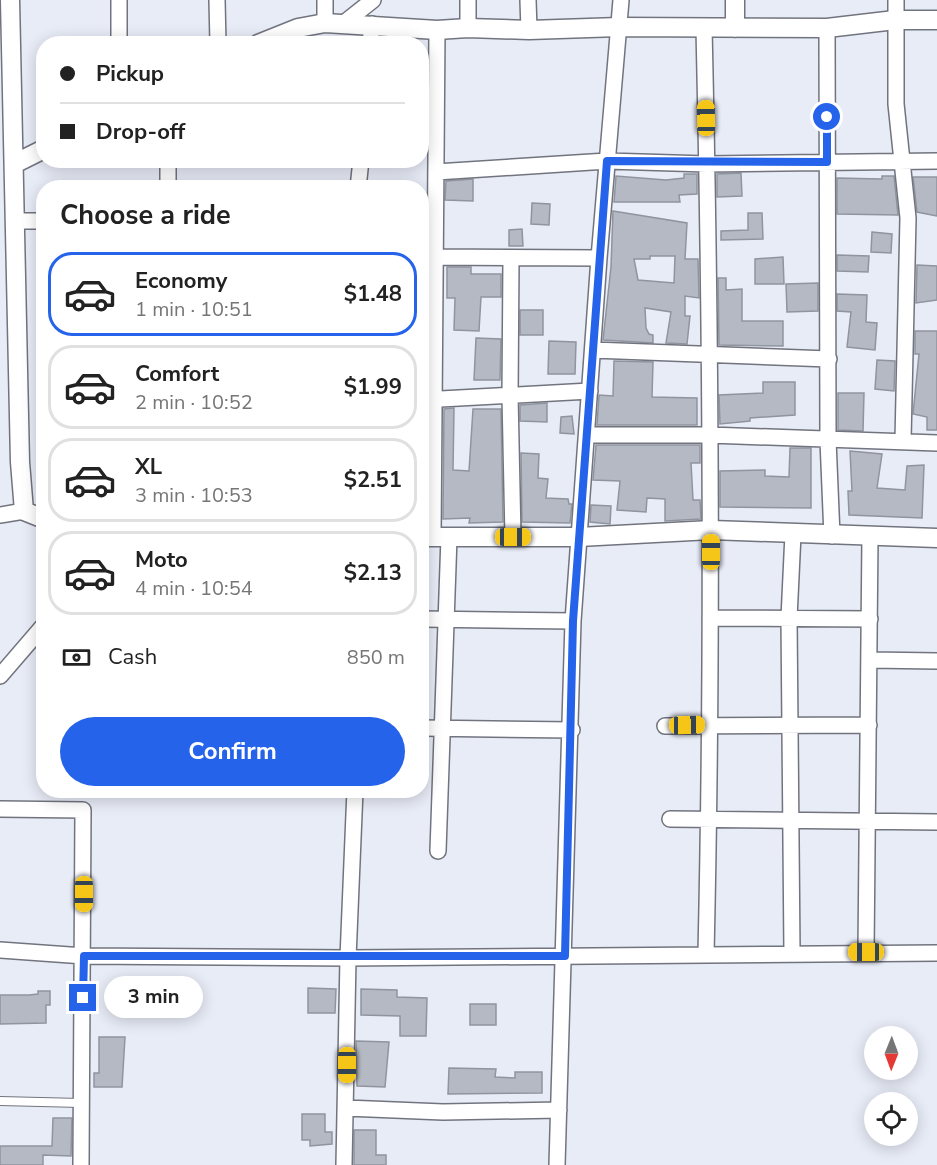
<!DOCTYPE html>
<meta charset="utf-8">
<style>
body{margin:0;font-family:"Nunito Sans",sans-serif;background:#f2f2f2;color:#222;height:100vh;display:flex;flex-direction:column;font-size:22px;white-space:nowrap}
*{box-sizing:border-box;margin:0}
p{font-size:20px;color:#767676}
.icon{flex:none;width:33px;height:33px;fill:none;stroke:currentColor;stroke-width:2;stroke-linecap:round;stroke-linejoin:round}
.map{position:relative;flex:1;overflow:hidden}
.drawer{position:absolute;left:36px;top:180px;width:393px;height:618px;display:flex;flex-direction:column;background:#fff;border-radius:24px;box-shadow:0 3px 15px #0003}
.drawer>*{flex:none}
.top-card{position:absolute;left:36px;top:36px;width:393px;height:132px;border-radius:24px;box-shadow:0 3px 15px #0003;display:grid;align-content:center;height:132px;padding:0 24px;background:#fff}
.needle{width:39px;rotate:181deg}
.buttons{position:absolute;left:864px;top:1026px;display:grid;gap:12px}
.buttons a{display:grid;place-items:center;width:54px;height:54px;border-radius:50%;background:#fff;box-shadow:0 3px 15px #0003;font-size:30px}
.end{position:absolute;width:27px;height:27px;margin:-14px;border:8px solid #2563eb;background:#fff;box-shadow:0 0 0 3px #fff}
.from{border-radius:50%}
.bubble{position:absolute;height:42px;border-radius:21px;background:#fff;box-shadow:0 3px 15px #0003;font-size:20px;font-weight:700;line-height:42px;text-align:center}
.car{position:absolute;width:18px;height:36px;margin:-18px -9px;border-radius:8px;box-shadow:0 0 4px 2px #0007;background:linear-gradient(#f5c518 24%,#345 0 40%,#f5c518 0 76%,#345 0 86%,#f5c518 0)}
.top-card b{display:flex;align-items:center;gap:21px;height:57px;font-size:22px}
.top-card b+b{border-top:2px solid #e0e0e0}
.top-card i{width:15px;height:15px;background:#222}
ul{padding:0;list-style:none}
li{display:flex;align-items:center;gap:18px;height:84px;margin:0 12px 9px;padding:0 12px;border:3px solid #e0e0e0;border-radius:24px}
li div{flex:1}
li b{display:block;font-size:22px}
li em{font-style:normal;font-weight:700}
li.active{border-color:#2563eb}
li>.icon{width:54px;height:54px;stroke-width:1.5}
h2{padding:0 24px;font-size:27px;line-height:72px}
.pay{display:flex;align-items:center;gap:15px;height:66px;padding:0 24px;font-size:22px}
.pay p{margin-inline-start:auto}
.button{display:flex;gap:12px;margin-top:auto;padding:12px 24px}
.button a{flex:1;height:69px;border-radius:36px;background:#2563eb;color:#fff;font-size:24px;font-weight:700;line-height:69px;text-align:center}
.map>svg:first-child{display:block}
.building{fill:#b4b9c3;stroke:#90949e;stroke-width:1.5;fill-rule:evenodd}
.lines{fill:none;stroke-linecap:round;stroke-linejoin:round}
.service-casing{stroke:#71747e;stroke-width:10}
.minor-casing{stroke:#71747e;stroke-width:18}
.tertiary-casing{stroke:#71747e;stroke-width:21}
.service{stroke:#fff;stroke-width:8}
.minor{stroke:#fff;stroke-width:15}
.tertiary{stroke:#fff;stroke-width:18}
.route{stroke:#2563eb;stroke-width:8}
</style>
<div class="map">
<svg width="937" height="1165" viewBox="0 0 937 1165">
<rect width="100%" height="100%" fill="#e8ecf7"/>
<path class="building" d="M741,173L742,196L717,197V174Z
M684,174H697V194L679,195L680,202H614L616,176L666,180L684,178Z
M882,176H894L898,215L837,214V178L882,179Z
M913,177H937V216L917,212Z
M473,179V201L445,200L446,181Z
M532,203L550,204L549,225L531,224Z
M613,211L687,223L685,259H698L699,298L685,296V316H690L687,344L666,343L671,312L645,308L646,328L649,334L653,335V343L603,340L611,267ZM650,256H675L674,283L638,280L634,259H650Z
M748,213H762L763,239L721,240V231L748,230Z
M522,229L523,246H509V230Z
M872,232L892,234L891,253L871,252Z
M837,255L869,256L868,272L837,271Z
M783,257L784,284H755V259Z
M917,265L937,266V300L916,303Z
M447,267H471V274H501V297H481L479,331L454,330L455,298H447Z
M718,278H726V290L742,289V321H783V346L719,345Z
M818,283V311L787,312L786,284Z
M837,294L867,295L866,322L877,323L875,350L847,347L851,312L837,311Z
M520,310H543V335H520Z
M915,331H937V430H927V417L913,414L919,354H915Z
M476,338L501,339L500,380H474Z
M549,341L576,342L575,374H548Z
M877,360L895,361L894,391L875,389Z
M614,361L653,362L652,397L697,398V425H597L599,395L613,396Z
M763,382H795V415L750,418V421L720,424L719,395L763,393Z
M838,393H864L863,431L838,430Z
M547,403V422L520,421V405Z
M454,408L453,470L469,471L473,409H501L503,522L469,523L470,518L443,519L444,409Z
M422,410H424V502L422,501Z
M572,416L574,434L560,433L561,417Z
M596,445H700V463H691L693,500H700L701,519L665,521V499L647,498L646,512L617,510L620,481L593,480Z
M790,448H811V508L720,507V471L765,470V476L789,477Z
M850,451L882,454L877,488L905,490L907,466L924,465L922,518L849,515L848,491H852Z
M521,453L539,454L538,478L548,479L546,498L568,499L569,504H572L570,523L522,522Z
M591,505L611,506L610,524L590,522Z
M308,988L336,989L335,1013H308Z
M361,989L397,990V997L427,998L426,1036H400V1016L361,1015Z
M38,991H50V1005H46V1023L0,1024V995H29L38,994Z
M470,1004H496V1025H470Z
M99,1037H125L122,1087H94V1073H99Z
M356,1041L389,1042L385,1087L357,1086Z
M449,1068L496,1069L495,1077L515,1078V1072H542V1093L448,1094Z
M302,1114H325V1132H332V1144L310,1146V1140H302Z
M53,1118H72L71,1156L43,1155V1165H0V1146H52Z
M354,1130H376V1155H386V1165H354Z"/>
<g class="lines">
<defs>
<path id="service" d="M0,1101L81,1103"/>
<path id="minor" d="M119,0V44
M217,0L218,44
M325,0V23
M468,0V28
M528,0L529,30
M896,0V104L908,218L903,440
M344,23L373,0
M704,28C711,337 713,645 706,954
M827,28L828,440L832,536
M370,44L372,24
M436,172L607,161L707,164L937,161
M168,188V160
M358,188L361,160
M15,221H44
M434,257L599,258
M511,259L510,396L513,537
M593,350L829,359
M422,400L590,391
M587,435H710L937,443
M0,515L24,511
M433,537L437,30
M710,618L870,619
M422,619L573,621
M870,660L937,661
M0,676L44,625
M665,726L869,725
M422,728L572,730
M0,809L83,810L81,1165
M670,819L937,822
M438,851L449,537
M0,950L84,956L348,958L937,953
M866,952L870,536
M792,953L789,618L793,534
M346,1108L443,1112L559,1110
M344,1165L348,958L355,790
M557,1165L573,621L599,258L621,0"/>
<path id="tertiary" d="M10,0L20,462L24,511L44,519
M735,28V0
M258,44L298,28L325,23L437,30L468,28L529,30L619,27L827,28L895,20H937
M14,164L44,149
M422,537H579L711,530L937,538"/>
</defs>
<use href="#service" class="service-casing"/>
<use href="#minor" class="minor-casing"/>
<use href="#tertiary" class="tertiary-casing"/>
<use href="#service" class="service"/>
<use href="#minor" class="minor"/>
<use href="#tertiary" class="tertiary"/>
</g>
<g class="lines">
<path class="route" d="M83,998L84,956H565L573,621L607,161L827,162V117"/>
</g>
</svg>
<div class="buttons">
<a><svg class="needle" viewBox="-14 -14 28 28"><path d="M0-13l5 13h-10z" fill="#e53935"/><path d="M0 13l5-13h-10z" fill="#767676"/></svg></a>
<a><svg class="icon" aria-label="locate" viewBox="0 0 24 24"><circle cx="12" cy="12" r="6"/><path d="M12 2v4M12 18v4M2 12h4M18 12h4"/></svg></a>
</div>
<i class="end from" style="left:827px;top:117px"></i>
<i class="end" style="left:83px;top:998px"></i>
<div class="bubble" style="left:104px;top:976px;width:99px">3 min</div>
<i class="car" style="left:706px;top:118px;rotate:359deg"></i>
<i class="car" style="left:513px;top:537px;rotate:90deg"></i>
<i class="car" style="left:711px;top:552px;rotate:0deg"></i>
<i class="car" style="left:687px;top:725px;rotate:89deg"></i>
<i class="car" style="left:84px;top:894px;rotate:180deg"></i>
<i class="car" style="left:866px;top:952px;rotate:270deg"></i>
<i class="car" style="left:347px;top:1065px;rotate:180deg"></i>
<div class="top-card">
<b><i class="from"></i>Pickup</b>
<b><i></i>Drop-off</b>
</div>
<section class="drawer">
<h2>Choose a ride</h2>
<ul>
<li class="active"><svg class="icon" aria-label="car" viewBox="0 0 24 24"><path d="M5 17H2v-5l4-1 3-4h7l3 4 3 1v5h-3M9 17h6M6 11h13"/><circle cx="7" cy="17" r="2"/><circle cx="17" cy="17" r="2"/></svg><div><b>Economy</b><p>1 min · 10:51</p></div><em>$1.48</em></li>
<li><svg class="icon" aria-label="car" viewBox="0 0 24 24"><path d="M5 17H2v-5l4-1 3-4h7l3 4 3 1v5h-3M9 17h6M6 11h13"/><circle cx="7" cy="17" r="2"/><circle cx="17" cy="17" r="2"/></svg><div><b>Comfort</b><p>2 min · 10:52</p></div><em>$1.99</em></li>
<li><svg class="icon" aria-label="car" viewBox="0 0 24 24"><path d="M5 17H2v-5l4-1 3-4h7l3 4 3 1v5h-3M9 17h6M6 11h13"/><circle cx="7" cy="17" r="2"/><circle cx="17" cy="17" r="2"/></svg><div><b>XL</b><p>3 min · 10:53</p></div><em>$2.51</em></li>
<li><svg class="icon" aria-label="car" viewBox="0 0 24 24"><path d="M5 17H2v-5l4-1 3-4h7l3 4 3 1v5h-3M9 17h6M6 11h13"/><circle cx="7" cy="17" r="2"/><circle cx="17" cy="17" r="2"/></svg><div><b>Moto</b><p>4 min · 10:54</p></div><em>$2.13</em></li>
</ul>
<div class="pay"><svg class="icon" aria-label="cash" viewBox="0 0 24 24"><path d="M3 7h18v10H3z"/><circle cx="12" cy="12" r="2"/></svg>Cash<p>850 m</p></div>
<div class="button"><a>Confirm</a></div>
</section>
</div>
